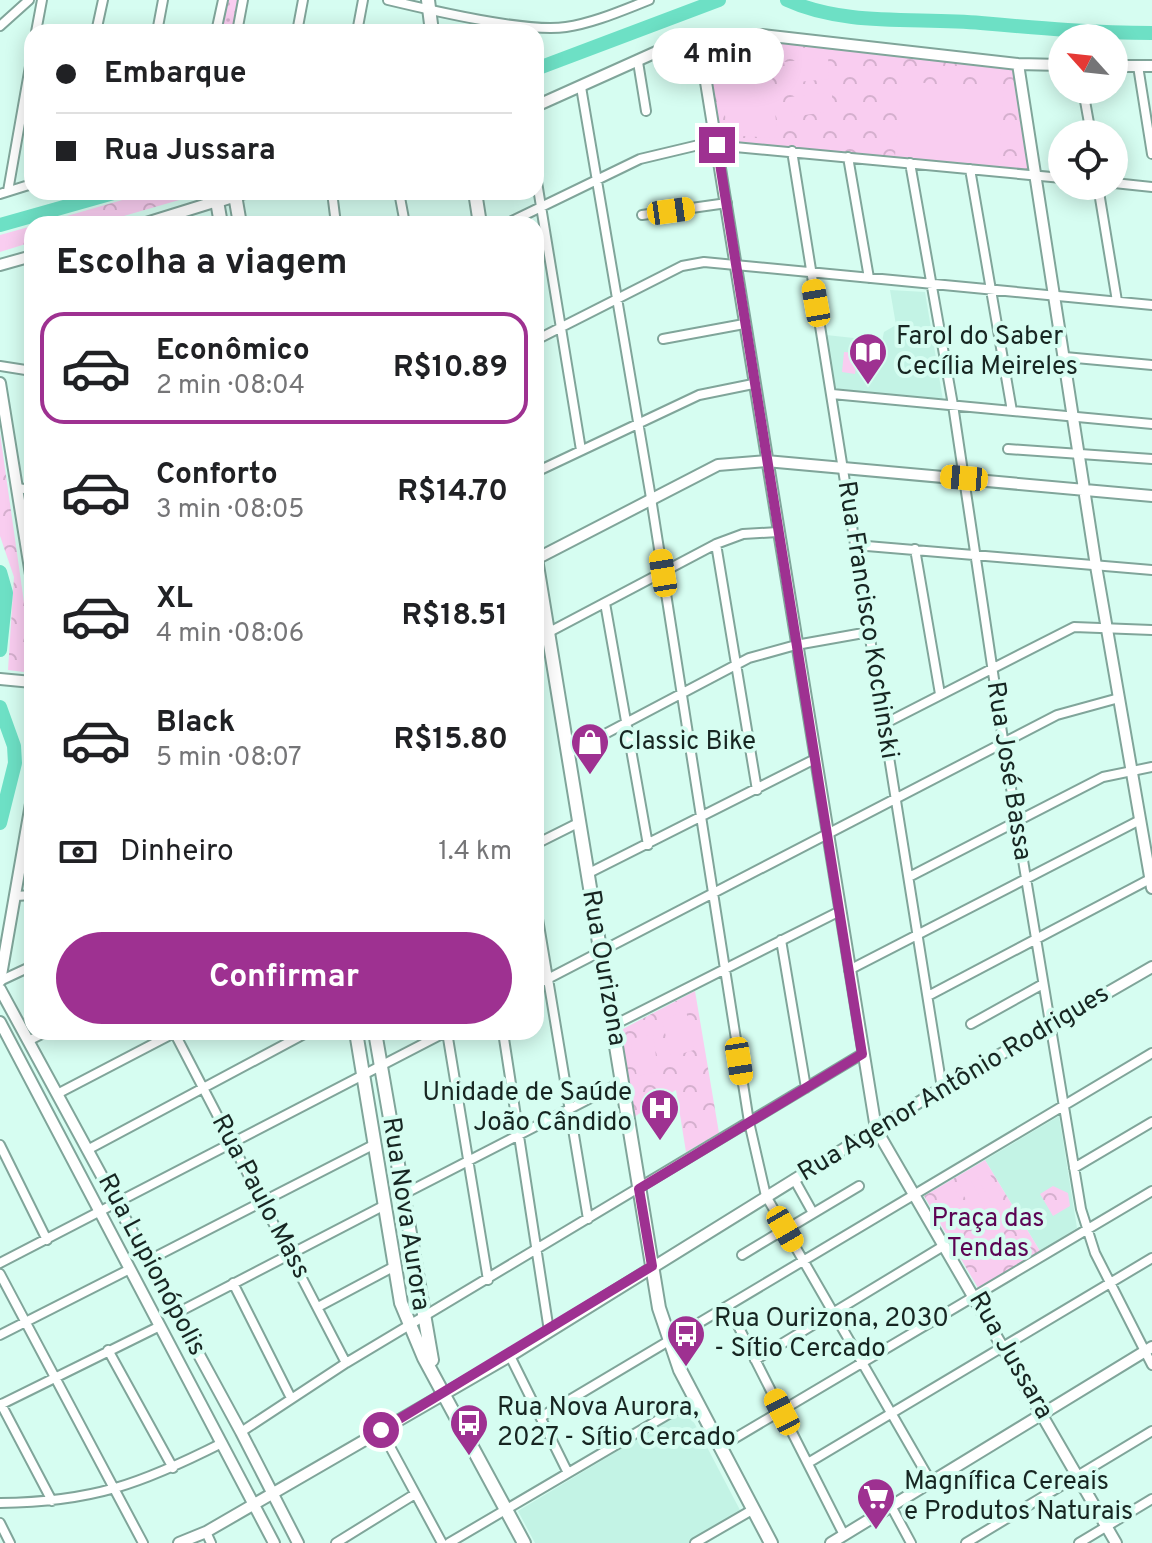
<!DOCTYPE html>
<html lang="pt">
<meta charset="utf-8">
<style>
body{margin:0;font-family:Overpass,sans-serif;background:#f6f6f6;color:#202124;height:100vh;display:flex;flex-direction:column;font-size:30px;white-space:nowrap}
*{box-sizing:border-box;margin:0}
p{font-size:26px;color:#757577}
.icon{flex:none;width:44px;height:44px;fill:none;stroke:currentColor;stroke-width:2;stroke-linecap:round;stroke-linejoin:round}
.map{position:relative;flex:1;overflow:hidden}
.panel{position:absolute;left:24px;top:216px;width:520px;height:824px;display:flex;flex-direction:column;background:#fff;border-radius:24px;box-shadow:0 4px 20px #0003}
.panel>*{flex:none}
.banner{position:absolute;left:24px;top:24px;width:520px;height:176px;border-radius:24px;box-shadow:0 4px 20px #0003;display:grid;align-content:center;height:176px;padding:0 32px;background:#fff}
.needle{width:52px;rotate:297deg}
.fabs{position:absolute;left:1048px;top:24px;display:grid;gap:16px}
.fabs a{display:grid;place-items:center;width:80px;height:80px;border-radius:50%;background:#fff;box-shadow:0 4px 20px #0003;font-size:40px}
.end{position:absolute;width:36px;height:36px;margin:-18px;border:10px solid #9e3191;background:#fff;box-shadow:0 0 0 4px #fff}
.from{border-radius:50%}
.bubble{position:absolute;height:56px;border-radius:28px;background:#fff;box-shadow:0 4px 20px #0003;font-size:26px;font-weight:700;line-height:56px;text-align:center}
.car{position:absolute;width:24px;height:48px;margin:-24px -12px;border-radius:10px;box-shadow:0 0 6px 2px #0007;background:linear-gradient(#f5c518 24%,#345 0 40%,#f5c518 0 76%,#345 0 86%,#f5c518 0)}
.banner b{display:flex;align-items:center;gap:28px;height:76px;font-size:30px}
.banner b+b{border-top:2px solid #e0e0e0}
.banner i{width:20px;height:20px;background:#202124}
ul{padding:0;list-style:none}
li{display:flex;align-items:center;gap:24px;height:112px;margin:0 16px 12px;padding:0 16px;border:4px solid transparent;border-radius:24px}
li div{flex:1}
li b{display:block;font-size:30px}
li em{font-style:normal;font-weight:700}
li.on{border-color:#9e3191}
li>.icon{width:72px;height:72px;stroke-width:1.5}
h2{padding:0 32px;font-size:36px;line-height:96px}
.pay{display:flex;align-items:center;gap:20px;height:88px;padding:0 32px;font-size:30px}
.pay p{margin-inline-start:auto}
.button{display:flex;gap:16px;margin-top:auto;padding:16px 32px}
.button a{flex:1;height:92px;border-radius:48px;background:#9e3191;color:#fff;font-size:32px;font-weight:700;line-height:92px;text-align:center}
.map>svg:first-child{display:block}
.built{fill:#c3f3e5}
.grass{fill:url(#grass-dots)}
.park{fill:url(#park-crowns)}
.garden{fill:#f9cdf0}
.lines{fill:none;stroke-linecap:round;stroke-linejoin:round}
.river{stroke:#6de0c5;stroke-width:14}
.minor-casing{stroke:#80a59a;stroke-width:12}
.tertiary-casing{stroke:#80a59a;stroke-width:14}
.secondary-casing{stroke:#80a59a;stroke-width:16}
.minor{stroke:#fff;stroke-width:8}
.tertiary{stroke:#fff;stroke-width:10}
.secondary{stroke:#fff;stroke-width:12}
.route{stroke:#9e3191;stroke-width:10}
.labels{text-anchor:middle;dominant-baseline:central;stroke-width:8;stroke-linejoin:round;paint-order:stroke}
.poi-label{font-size:26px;fill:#172622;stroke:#d6fdf1;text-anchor:start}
.street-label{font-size:26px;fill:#172622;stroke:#d6fdf1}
.park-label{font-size:26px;fill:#5c0554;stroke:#d6fdf1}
</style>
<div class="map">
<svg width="1152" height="1543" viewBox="0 0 1152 1543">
<defs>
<pattern id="grass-dots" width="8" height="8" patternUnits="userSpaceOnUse" patternTransform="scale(2)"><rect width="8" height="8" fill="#f9cdf0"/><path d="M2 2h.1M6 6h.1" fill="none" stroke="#d5b0ce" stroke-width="1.8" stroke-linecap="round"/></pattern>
<pattern id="park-crowns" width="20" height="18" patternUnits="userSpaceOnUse" patternTransform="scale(2)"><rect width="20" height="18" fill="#f9cdf0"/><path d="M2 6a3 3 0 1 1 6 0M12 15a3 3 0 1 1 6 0" fill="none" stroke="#d5b0ce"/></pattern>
</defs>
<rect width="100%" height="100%" fill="#d6fdf1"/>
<path class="built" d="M890,290L925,292L943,400L836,389L826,335L882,341L884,332L896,325Z
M1059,1116L1077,1228L1040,1251L985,1160Z
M687,1409L741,1512L689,1543H535L518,1511Z"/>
<path class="grass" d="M227,0H239L233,32H220Z"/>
<path class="park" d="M755,38L1014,66L1030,172L720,141L703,42Z
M150,192H207L96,224H39Z
M32,226V242L0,252V235Z
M0,433L32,659V673L8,670L14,577L0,536Z
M695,991L719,1133L686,1152L676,1090L634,1117L619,1031Z
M985,1160L1040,1251L978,1288L924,1196Z
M1053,1186L1068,1193L1070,1206L1053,1216L1040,1194Z"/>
<path class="garden" d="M768,54L778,138L727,135L719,55Z
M828,57L829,79L787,83L784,62Z
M902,81L1004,90L998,164L895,156Z
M832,92V111L792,117L790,97Z
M844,352L858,353L855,374L842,372Z
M686,1010L694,1050L671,1057L662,1021Z
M653,1034L658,1072L637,1076L630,1039Z
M988,1171L1002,1195L991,1202L977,1178Z
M971,1181L983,1202L972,1209L959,1188Z
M955,1190L973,1221L953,1233L935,1202Z
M985,1206L998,1227L986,1234L974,1213Z
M999,1234L1011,1254L1001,1260L989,1239Z"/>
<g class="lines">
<path class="river" d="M787,0C845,27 918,17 981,23C1038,28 1094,33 1152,33
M536,69L719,0
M0,225L117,192
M0,572L6,593L0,650
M0,707L14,746L15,763L0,823"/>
<defs>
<path id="minor" d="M388,0C430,10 526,33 566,27C594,23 623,10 649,0
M0,26L29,0
M36,32L42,0
M96,32L103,0
M157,32L163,0
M216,32L223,0
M237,32L243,0
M297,32L303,0
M357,32L363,0
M638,62L646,111
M1138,66L1152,154
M581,87L651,498L749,1122L766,1196L931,1482
M1083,90L1091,134
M792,151L942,1088
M848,157L869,278
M910,163L953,405L1004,746L1081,1209L1095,1253L1152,1365
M970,169L1012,411
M536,176L581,450
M1114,183L1152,187
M1098,186L1117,301
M8,191L32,55
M332,192L336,224
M399,192L405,224
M0,194L32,184
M642,215L727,203
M506,224L640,159L703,144L1062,178
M663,339L744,324
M536,340L682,266L704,262L1152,305
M1065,357L1152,365
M0,366L32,371
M832,394L1152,424
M1008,449L1152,459
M536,472L699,395L753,384
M17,488L32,490
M716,544L757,790
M855,545L1152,570
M915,549L940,694
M605,603L648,845
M536,639L716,544L743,534L778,532
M884,724L1074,627L1152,630
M567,754L749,658L796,645L869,632
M536,844L578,823
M587,874L815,759
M909,877L1103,777L1152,767
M16,896L32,895
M536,907L588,1219
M781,940L806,1088
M849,970L1140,820
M0,981L32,966
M536,985L1057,715L1119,698
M928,996L1150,879
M971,1024L1043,984
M612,1026L840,911
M174,1032L346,1363
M447,1032L488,1280
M503,1032L549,1331
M30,1040L46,1032
M59,1093L176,1032
M0,1145L47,1240
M89,1149L308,1032
M1074,1168L1152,1122
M794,1179L813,1213
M402,1195L622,1082
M797,1223L859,1186
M742,1255L785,1229
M149,1260L375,1144
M0,1263L446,1032
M0,1274L143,1543
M233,1283L291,1398
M728,1306L844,1535
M318,1307L395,1266
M177,1313L385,1205
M0,1335L130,1269
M108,1350L173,1468
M510,1356L568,1473
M755,1360L945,1245
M1,1404L52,1501
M0,1405L160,1326
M541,1417L1152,1053
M381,1430L442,1543
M241,1432L346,1363L862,1054
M720,1447L1152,1191
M808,1463L1152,1258
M0,1503C92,1502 141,1484 222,1443
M891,1506L911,1543
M0,1523L10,1543
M206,1532L211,1543
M336,1543L415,1494
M449,1543L694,1399
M695,1543L752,1510
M966,1543L1152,1431
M1079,1543L1152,1499"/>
<path id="tertiary" d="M699,39L876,1129L1116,1543
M1018,64L1096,566L1152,888
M1114,66H1152
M536,106L663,49L709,36L762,35L1018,64L1062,65
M143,224L217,201
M0,265L32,256
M0,383L32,581
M536,559L718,465L766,461L1152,496
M0,679L32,682
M0,981L32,798
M0,989L241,1432L298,1543
M0,1022L274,1543
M179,1543L206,1532L510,1356L942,1088L1152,967
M831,1543L1152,1347"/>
<path id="secondary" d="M428,0L432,32
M475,192L480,224
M235,195L240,224
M221,224L217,201L245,192
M536,559L659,1308L680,1370L771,1543
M356,1032L401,1303L424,1358L524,1543
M375,1032L432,1360"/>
</defs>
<use href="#minor" class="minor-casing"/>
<use href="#tertiary" class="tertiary-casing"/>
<use href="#secondary" class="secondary-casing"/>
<use href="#minor" class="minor"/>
<use href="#tertiary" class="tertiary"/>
<use href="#secondary" class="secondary"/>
</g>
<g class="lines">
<path class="route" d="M381,1430L652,1266L639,1189L862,1054L717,145"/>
</g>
<defs>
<symbol id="library-pin" viewBox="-11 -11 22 30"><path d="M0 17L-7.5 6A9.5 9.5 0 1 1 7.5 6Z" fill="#9e3191" stroke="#d6fdf1"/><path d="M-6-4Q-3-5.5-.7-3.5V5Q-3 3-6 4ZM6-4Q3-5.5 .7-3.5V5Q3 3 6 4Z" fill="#fff"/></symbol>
<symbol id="shop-pin" viewBox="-11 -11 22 30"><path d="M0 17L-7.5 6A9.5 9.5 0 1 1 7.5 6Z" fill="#9e3191" stroke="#d6fdf1"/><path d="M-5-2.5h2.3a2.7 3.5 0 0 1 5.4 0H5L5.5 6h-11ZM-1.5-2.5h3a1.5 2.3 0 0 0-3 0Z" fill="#fff"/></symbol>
<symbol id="hospital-pin" viewBox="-11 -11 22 30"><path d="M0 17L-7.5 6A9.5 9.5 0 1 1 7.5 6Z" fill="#9e3191" stroke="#d6fdf1"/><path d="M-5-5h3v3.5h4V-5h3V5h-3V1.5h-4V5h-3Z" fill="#fff"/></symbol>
<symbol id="bus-pin" viewBox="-11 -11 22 30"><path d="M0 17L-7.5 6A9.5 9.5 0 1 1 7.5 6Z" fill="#9e3191" stroke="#d6fdf1"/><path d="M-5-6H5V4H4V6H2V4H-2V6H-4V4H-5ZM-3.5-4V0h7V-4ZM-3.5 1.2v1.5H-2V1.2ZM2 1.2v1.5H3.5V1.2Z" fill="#fff"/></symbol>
<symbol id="supermarket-pin" viewBox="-11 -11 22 30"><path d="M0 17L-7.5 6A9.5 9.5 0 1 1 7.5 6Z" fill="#9e3191" stroke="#d6fdf1"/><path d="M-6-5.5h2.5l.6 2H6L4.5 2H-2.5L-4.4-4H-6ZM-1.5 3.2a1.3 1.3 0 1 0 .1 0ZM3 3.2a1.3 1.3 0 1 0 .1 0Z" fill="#fff"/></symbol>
</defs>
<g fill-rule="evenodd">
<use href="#library-pin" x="846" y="330" width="44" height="60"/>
<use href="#shop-pin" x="568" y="720" width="44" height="60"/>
<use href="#hospital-pin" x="638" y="1086" width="44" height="60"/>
<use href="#bus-pin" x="664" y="1312" width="44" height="60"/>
<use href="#bus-pin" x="447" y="1401" width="44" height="60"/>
<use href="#supermarket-pin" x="854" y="1475" width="44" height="60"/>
</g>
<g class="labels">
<g class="poi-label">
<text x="896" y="337">Farol do Saber<tspan x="896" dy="30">Cecília Meireles</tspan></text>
<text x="618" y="742">Classic Bike</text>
<text x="632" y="1093" text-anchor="end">Unidade de Saúde<tspan x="632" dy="30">João Cândido</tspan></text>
<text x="714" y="1319">Rua Ourizona, 2030<tspan x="714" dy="30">- Sítio Cercado</tspan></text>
<text x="497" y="1408">Rua Nova Aurora,<tspan x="497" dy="30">2027 - Sítio Cercado</tspan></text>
<text x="904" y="1482">Magnífica Cereais<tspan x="904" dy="30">e Produtos Naturais</tspan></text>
</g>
<g class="street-label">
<text transform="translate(867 620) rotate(81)">Rua Francisco Kochinski</text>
<text transform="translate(1008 771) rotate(81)">Rua José Bassa</text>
<text transform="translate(603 968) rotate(80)">Rua Ourizona</text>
<text transform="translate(954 1084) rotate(-31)">Rua Agenor Antônio Rodrigues</text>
<text transform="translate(260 1197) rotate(62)">Rua Paulo Mass</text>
<text transform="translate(405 1214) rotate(81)">Rua Nova Aurora</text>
<text transform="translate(151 1265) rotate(62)">Rua Lupionópolis</text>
<text transform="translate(1010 1356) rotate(60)">Rua Jussara</text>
</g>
<g class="park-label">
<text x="988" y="1219">Praça das<tspan x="988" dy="30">Tendas</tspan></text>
</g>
</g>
</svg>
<div class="fabs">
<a><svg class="needle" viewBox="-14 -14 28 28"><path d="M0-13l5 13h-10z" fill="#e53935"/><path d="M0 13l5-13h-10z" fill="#757577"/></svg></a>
<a><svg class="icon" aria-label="locate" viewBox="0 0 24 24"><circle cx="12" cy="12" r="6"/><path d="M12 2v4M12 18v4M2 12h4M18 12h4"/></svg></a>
</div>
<i class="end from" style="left:381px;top:1430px"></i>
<i class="end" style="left:717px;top:145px"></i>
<div class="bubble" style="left:652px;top:28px;width:132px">4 min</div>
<i class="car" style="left:671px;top:211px;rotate:82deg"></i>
<i class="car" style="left:816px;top:303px;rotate:350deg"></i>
<i class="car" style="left:964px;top:478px;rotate:275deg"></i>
<i class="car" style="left:663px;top:573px;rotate:351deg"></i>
<i class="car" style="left:739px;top:1061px;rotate:171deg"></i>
<i class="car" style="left:785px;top:1229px;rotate:150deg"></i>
<i class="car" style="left:782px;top:1412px;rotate:333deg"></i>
<div class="banner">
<b><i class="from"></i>Embarque</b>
<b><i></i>Rua Jussara</b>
</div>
<section class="panel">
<h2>Escolha a viagem</h2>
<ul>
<li class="on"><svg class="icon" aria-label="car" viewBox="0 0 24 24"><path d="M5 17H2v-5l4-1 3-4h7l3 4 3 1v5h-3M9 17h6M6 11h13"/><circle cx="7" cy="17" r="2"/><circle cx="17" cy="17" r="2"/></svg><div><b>Econômico</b><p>2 min · 08:04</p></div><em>R$10.89</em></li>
<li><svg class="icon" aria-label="car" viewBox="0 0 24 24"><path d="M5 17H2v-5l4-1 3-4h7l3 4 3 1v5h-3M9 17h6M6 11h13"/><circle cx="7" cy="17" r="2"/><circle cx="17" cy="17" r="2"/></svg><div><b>Conforto</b><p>3 min · 08:05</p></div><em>R$14.70</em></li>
<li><svg class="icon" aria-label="car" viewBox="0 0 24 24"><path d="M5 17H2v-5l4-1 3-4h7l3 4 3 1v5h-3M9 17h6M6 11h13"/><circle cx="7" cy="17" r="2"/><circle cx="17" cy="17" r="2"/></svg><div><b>XL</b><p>4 min · 08:06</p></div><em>R$18.51</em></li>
<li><svg class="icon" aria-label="car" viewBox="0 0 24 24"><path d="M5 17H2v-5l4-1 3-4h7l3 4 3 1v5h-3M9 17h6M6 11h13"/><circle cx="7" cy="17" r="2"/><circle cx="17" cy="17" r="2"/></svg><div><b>Black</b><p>5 min · 08:07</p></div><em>R$15.80</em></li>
</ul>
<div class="pay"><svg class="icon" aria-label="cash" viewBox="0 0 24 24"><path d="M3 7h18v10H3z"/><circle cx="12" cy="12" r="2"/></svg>Dinheiro<p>1.4 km</p></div>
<div class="button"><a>Confirmar</a></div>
</section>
</div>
